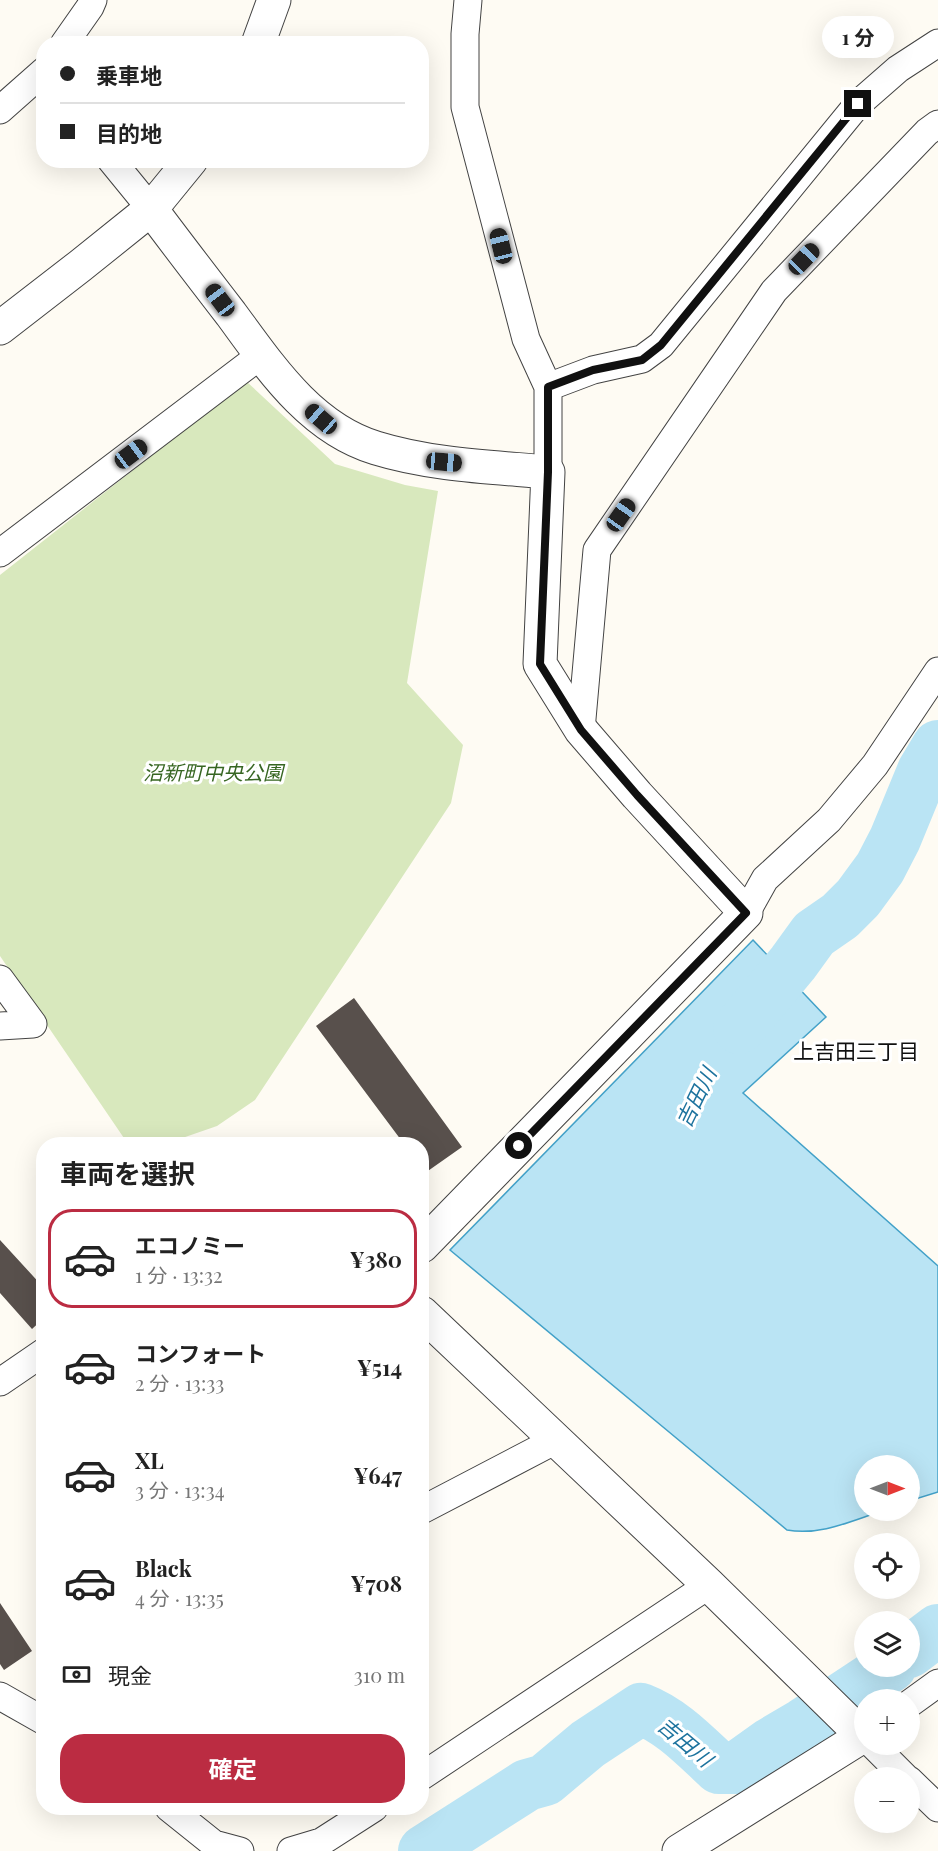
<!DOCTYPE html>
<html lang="ja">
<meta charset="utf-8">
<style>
body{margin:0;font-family:"Playfair Display","Noto Sans JP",serif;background:#f2f2f2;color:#222;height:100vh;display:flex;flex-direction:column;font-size:22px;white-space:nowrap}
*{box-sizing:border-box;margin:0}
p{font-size:20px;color:#767676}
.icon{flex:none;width:33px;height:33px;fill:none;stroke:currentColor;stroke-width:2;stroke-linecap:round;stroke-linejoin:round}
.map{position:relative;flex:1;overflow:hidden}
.panel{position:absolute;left:36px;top:1137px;width:393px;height:678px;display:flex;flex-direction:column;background:#fff;border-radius:24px;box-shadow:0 6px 24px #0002}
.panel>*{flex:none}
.banner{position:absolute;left:36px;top:36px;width:393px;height:132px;border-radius:24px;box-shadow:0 6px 24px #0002;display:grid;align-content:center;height:132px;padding:0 24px;background:#fff}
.needle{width:39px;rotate:90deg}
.fabs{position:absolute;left:854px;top:1455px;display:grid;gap:12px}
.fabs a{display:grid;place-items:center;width:66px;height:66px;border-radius:50%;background:#fff;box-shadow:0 6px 24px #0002;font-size:30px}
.end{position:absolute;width:27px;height:27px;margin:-14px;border:8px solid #101010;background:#fff;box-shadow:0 0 0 3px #fff}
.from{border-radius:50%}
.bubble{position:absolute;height:42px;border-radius:21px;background:#fff;box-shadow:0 6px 24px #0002;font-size:20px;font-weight:700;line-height:42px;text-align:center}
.car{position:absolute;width:18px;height:36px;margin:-18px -9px;border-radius:8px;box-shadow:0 0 4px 2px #0007;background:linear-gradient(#222 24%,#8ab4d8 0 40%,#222 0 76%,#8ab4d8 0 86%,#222 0)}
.banner b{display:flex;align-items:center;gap:21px;height:57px;font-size:22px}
.banner b+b{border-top:2px solid #e0e0e0}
.banner i{width:15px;height:15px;background:#222}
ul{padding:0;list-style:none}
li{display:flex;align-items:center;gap:18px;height:99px;margin:0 12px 9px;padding:0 12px;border:3px solid transparent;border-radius:24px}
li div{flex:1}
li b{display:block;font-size:22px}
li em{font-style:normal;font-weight:700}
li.active{border-color:#bb2c42}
li>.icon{width:54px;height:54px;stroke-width:1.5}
h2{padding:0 24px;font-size:27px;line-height:72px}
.pay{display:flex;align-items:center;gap:15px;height:66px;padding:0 24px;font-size:22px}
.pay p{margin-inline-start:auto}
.action{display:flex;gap:12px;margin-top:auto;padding:12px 24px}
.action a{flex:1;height:69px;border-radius:24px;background:#bb2c42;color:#fff;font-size:24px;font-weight:700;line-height:69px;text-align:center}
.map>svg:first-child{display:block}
.green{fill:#d8e8bd}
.water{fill:#bae4f4;stroke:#43a1c8;stroke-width:1.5}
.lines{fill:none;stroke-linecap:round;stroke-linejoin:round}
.river{stroke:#bae4f4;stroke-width:52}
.building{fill:#58504c}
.minor-casing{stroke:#434343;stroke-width:29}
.tertiary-casing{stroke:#434343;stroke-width:35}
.minor{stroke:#fff;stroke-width:27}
.tertiary{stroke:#fff;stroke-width:33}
.route{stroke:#101010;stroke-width:8}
.labels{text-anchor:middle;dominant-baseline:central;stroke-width:6;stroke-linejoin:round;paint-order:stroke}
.park-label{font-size:20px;font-style:italic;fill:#376622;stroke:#fff}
.neighbourhood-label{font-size:21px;fill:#101010;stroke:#fff}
.water-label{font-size:21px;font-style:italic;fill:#1d739e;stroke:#fff}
</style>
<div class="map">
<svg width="938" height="1851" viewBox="0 0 938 1851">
<rect width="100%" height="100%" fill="#fefbf3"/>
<path class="green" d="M246,381L335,464L405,485L438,491L407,683L463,745L451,803L255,1100L217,1126L165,1144H128L0,956V575Z"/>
<path class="water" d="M753,940L826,1017L743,1093L938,1266V1492L909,1501V1466H864V1510L882,1511C851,1521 820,1536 787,1530L450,1250Z"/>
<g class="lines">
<path class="river" d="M739,1028L793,963L814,934L840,916L858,898L880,868L895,839L923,771L938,746
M909,1652L938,1630
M424,1851L527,1785L545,1780L588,1744L641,1709C672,1721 695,1746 719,1768H736L771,1743L803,1724L891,1666"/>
</g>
<path class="building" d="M354,998L462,1147L425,1173L422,1167V1144H404L316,1026Z
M0,1240L44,1288V1318L32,1329L0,1293Z
M0,1603L32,1651L4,1670L0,1664Z
M422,1724L429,1737L422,1743Z
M300,1808H316L304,1814Z"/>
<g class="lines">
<defs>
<path id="minor" d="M468,0L465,34V107L526,339L548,387V472
M64,44L90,7L93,0
M0,110L44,71
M111,160L151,209
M548,387L593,370L642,359L661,345L858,104L898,69L938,43
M0,553L261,355
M581,730L597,550L774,291L927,132L938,124
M746,913L765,879L829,820L875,765L938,671
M0,979L33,1024L0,1026
M0,1382L44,1352
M422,1510L556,1440
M0,1696L44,1721
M909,1704L938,1683
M872,1744L906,1778
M422,1776L709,1585
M909,1780L938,1808
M169,1808L214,1844L240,1851
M291,1851L321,1842L374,1808"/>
<path id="tertiary" d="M258,44L274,0
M151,209C177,244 204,279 231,314C270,367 310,428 376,448C431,465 491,467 548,472L540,664L581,730L637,795L746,913L422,1246
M0,328L80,266L151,209L191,160
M422,1313L709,1585L863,1736L679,1851"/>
</defs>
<use href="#minor" class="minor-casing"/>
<use href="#tertiary" class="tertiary-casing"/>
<use href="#minor" class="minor"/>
<use href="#tertiary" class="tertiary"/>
</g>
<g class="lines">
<path class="route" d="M519,1146L746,913L637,795L581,730L540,664L548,472V387L593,370L642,360L661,345L858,104"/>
</g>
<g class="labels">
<g class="park-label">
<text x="213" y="771">沼新町中央公園</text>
</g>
<g class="neighbourhood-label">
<text x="856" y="1050">上吉田三丁目</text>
</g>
<g class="water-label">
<text transform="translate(695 1097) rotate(-64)">吉田川</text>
<text transform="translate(686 1741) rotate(40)">吉田川</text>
</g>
</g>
</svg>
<div class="fabs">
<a><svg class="needle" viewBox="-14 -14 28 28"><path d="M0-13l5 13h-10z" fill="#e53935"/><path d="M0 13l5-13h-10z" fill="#767676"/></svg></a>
<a><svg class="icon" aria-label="locate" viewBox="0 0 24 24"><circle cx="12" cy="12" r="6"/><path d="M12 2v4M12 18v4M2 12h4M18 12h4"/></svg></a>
<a><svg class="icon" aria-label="layers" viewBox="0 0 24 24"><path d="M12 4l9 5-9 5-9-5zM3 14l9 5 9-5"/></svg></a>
<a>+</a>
<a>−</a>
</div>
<i class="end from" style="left:519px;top:1146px"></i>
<i class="end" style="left:858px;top:104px"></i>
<div class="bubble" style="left:822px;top:16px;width:72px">1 分</div>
<i class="car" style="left:501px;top:246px;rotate:346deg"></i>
<i class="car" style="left:804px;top:259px;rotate:44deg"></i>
<i class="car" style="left:220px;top:300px;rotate:323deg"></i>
<i class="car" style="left:321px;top:419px;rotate:311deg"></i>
<i class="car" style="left:131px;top:454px;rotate:53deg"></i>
<i class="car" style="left:444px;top:462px;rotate:95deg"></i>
<i class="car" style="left:621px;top:515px;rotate:35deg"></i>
<div class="banner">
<b><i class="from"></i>乗車地</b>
<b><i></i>目的地</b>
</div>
<section class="panel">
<h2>車両を選択</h2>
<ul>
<li class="active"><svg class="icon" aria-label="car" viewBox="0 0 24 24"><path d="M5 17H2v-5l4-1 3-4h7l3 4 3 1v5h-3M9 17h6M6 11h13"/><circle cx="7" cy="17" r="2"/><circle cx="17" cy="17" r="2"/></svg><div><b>エコノミー</b><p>1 分 · 13:32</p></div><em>¥380</em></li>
<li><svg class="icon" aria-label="car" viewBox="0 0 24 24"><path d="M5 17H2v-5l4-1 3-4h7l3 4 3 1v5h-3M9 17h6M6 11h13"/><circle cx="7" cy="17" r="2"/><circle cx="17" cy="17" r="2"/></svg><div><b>コンフォート</b><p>2 分 · 13:33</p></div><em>¥514</em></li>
<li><svg class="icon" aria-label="car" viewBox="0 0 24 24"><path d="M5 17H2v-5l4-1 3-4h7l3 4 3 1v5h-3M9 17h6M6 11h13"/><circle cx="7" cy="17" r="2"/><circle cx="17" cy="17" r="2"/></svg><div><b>XL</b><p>3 分 · 13:34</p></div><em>¥647</em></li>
<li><svg class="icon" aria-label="car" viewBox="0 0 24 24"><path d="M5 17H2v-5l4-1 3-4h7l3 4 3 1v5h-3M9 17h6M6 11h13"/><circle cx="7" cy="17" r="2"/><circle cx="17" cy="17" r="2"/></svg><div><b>Black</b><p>4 分 · 13:35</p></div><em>¥708</em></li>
</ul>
<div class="pay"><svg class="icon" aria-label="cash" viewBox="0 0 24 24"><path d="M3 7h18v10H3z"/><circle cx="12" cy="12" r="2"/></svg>現金<p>310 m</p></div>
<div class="action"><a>確定</a></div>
</section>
</div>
